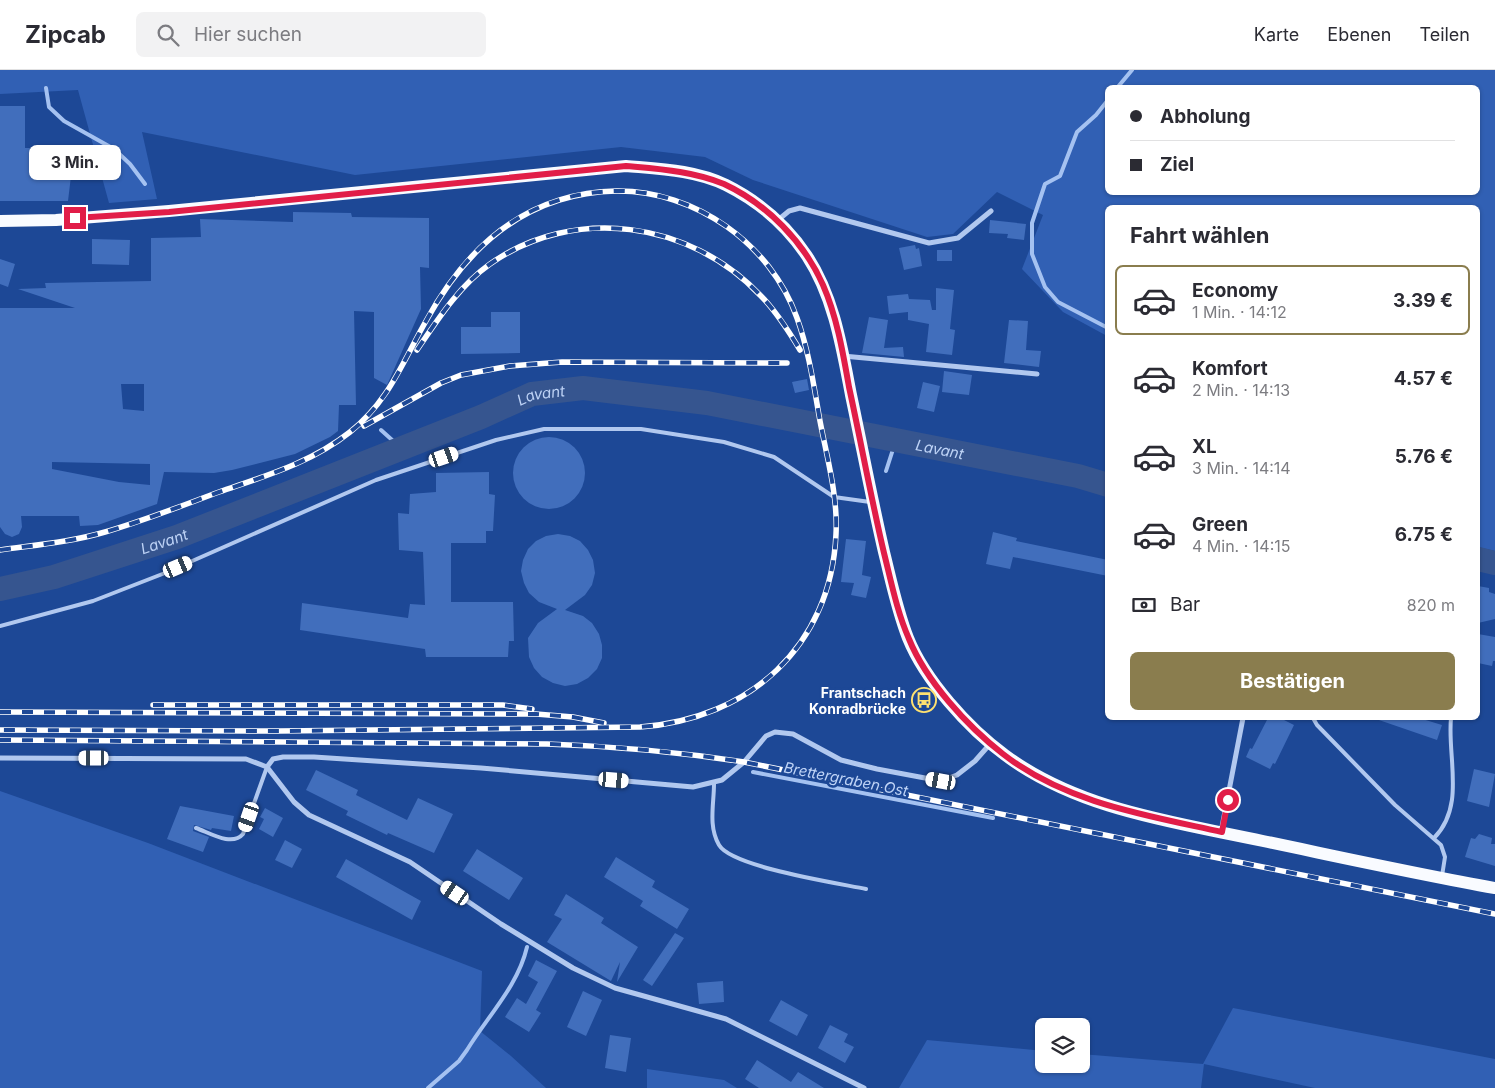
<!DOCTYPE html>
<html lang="de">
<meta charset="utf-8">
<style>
body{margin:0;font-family:Inter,sans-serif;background:#f2f2f3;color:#2b2b33;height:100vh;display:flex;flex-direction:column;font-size:19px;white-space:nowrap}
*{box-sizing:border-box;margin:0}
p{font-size:16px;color:#7c7c81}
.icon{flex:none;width:28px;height:28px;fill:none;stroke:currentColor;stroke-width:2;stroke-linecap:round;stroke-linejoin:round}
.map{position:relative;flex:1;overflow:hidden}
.sheet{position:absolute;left:1105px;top:135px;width:375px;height:515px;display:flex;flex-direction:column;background:#fff;border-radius:8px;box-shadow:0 1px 4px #0004}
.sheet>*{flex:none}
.top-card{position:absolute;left:1105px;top:15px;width:375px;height:110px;border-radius:8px;box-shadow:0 1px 4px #0004;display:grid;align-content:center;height:110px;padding:0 25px;background:#fff}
.fabs{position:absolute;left:1035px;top:948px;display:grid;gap:10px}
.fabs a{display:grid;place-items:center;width:55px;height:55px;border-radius:8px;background:#fff;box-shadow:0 1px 4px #0004;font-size:25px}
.end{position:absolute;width:22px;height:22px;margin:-11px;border:6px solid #e11d48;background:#fff;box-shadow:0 0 0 2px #fff}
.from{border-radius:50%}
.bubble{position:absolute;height:35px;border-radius:8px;background:#fff;box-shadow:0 1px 4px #0004;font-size:16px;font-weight:700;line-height:35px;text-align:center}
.car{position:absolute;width:15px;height:30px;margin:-15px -8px;border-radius:6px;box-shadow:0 0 4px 1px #0007;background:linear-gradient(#fff 24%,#345 0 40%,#fff 0 76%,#345 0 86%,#fff 0)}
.top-card b{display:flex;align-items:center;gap:18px;height:48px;font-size:19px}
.top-card b+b{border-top:1px solid #e1e1e2}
.top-card i{width:12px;height:12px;background:#2b2b33}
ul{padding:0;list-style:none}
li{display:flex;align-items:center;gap:15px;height:70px;margin:0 10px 8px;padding:0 15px;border:2px solid transparent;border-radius:8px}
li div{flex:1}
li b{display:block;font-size:19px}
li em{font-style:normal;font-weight:700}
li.selected{border-color:#8a7d4e}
li>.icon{width:45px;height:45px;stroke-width:1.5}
h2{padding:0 25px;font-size:22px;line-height:60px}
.pay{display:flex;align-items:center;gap:12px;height:55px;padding:0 25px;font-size:19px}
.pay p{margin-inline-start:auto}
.button{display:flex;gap:10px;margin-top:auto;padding:10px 25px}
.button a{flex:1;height:58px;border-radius:8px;background:#8a7d4e;color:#fff;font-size:20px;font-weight:700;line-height:58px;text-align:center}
header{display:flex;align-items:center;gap:30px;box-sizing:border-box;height:70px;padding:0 25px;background:#fff;border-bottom:1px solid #e1e1e2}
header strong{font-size:24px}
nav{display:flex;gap:28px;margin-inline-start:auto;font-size:18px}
.search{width:350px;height:45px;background:#f2f2f3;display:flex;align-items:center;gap:12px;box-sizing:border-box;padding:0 18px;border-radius:8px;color:#7c7c81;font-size:19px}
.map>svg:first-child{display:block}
.green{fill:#3160b4;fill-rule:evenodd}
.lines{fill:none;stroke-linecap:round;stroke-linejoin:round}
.stream{stroke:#a5c2f1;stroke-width:4}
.river{stroke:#36558f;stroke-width:24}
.building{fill:#416ebc;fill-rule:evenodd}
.lane{stroke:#b1c8ef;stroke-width:4}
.street{stroke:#b1c8ef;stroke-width:5}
.primary{stroke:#f9fbff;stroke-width:12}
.rail-casing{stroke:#fff;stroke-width:5.5}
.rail{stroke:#1d4896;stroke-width:4;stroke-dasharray:11;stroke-linecap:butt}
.route{stroke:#e11d48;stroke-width:6}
.labels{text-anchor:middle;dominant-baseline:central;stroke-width:5;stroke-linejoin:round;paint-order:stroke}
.poi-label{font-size:14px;font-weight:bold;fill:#fff;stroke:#1d4896;text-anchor:end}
.water-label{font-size:15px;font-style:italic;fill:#bed3f6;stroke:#1d4896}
</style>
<header>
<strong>Zipcab</strong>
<div class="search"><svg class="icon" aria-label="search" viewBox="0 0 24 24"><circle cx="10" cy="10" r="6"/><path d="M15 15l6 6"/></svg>Hier suchen</div>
<nav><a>Karte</a><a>Ebenen</a><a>Teilen</a></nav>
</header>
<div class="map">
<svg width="1495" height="1018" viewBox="0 0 1495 1018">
<rect width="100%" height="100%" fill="#1d4896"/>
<path class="green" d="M0,0H1495V481L1478,477V138H1108L1107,266L1063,242L1022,199L1043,145L997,122L953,164L927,167L753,110L705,87L621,77L355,105L142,62L157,129L109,133L78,20L0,24ZM1108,18H1478V122H1108Z
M0,721L148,773L482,901L480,961L511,986L546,1018H0Z
M1233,938L1495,989V1018H1315L1204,994L1201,1018H899L927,970L1044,981V994H1081V984L1203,994Z
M647,999L724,1010L737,1018H647Z"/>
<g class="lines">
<path class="stream" d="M46,18L49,37L64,51L114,79L130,94L145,114
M1117,18L1132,0
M1108,30L1096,45L1077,62L1060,106L1045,114L1032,153V184L1045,217L1058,232L1108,258
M381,360L401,378
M886,401L896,370
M753,702L993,748
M428,1018L459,991L467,980C487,947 518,916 527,877"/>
<g class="river">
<path d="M1478,489L1495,493"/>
<path id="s1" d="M0,519L54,507L177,467L481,347L532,324L583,318L707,333L1078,406L1108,415"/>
</g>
</g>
<path class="building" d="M0,36H25V78H30V102L71,106L68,131H0Z
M293,142L351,143L352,147L429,148V198L420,197L421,239L387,315L374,308V242L354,241L356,335H339L338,361L330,367L295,384L232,400L214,403L164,402L157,434L98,455L80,456L79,446H21L22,457L19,464L12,467L5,464L0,457V238H75L18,219L46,218L45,213L151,211V168L201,167L200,149L293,152ZM121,314H144V341L123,339ZM52,392L150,394V415L119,412L52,399Z
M990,150L1026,154L1024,170L1007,168L1008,164L989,163Z
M92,169L130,170L129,195L92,194Z
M915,175L916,179L919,178L922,196L904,200L899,178Z
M937,180H952V191H937Z
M0,189L15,194L8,217L0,214Z
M936,218L954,220L950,259L955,260L952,285L926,282L929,254L908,250V242L889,244L887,226L908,224L909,229L930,230L932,240H936Z
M491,242H520V283L461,284V257H491Z
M869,247L888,250L884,278L903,277L904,287L862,283Z
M1009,250L1028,251L1026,280L1041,281L1039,297L1004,293Z
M944,301L972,305L969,325L942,322Z
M807,309L809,320L795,323L792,312Z
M923,312L940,316L934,342L917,338Z
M513 403a36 36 0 1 1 72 0a36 36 0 1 1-72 0Z
M489,402V424L495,425L493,461H486V473H451V532H513L514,571H509L508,587H426L425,579L300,560L302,533L408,548L410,534L425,535L423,482L399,480L398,443L409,444L410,424L436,422V403Z
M993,462L1017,468L1016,471L1108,490V506L1013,487L1010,499L986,494Z
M558,464L570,466L580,471L588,480L593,490L595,503L592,515L585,525L565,540L583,546L592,553L599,564L602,575V588L597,599L588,608L577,614L565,616L553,613L542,607L534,598L529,587L528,568L538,553L557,539L539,532L529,523L524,513L521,501L523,490L528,479L536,471L546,466Z
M846,469L866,471L862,505L871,507L866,528L851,525L854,513L841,512Z
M1478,516L1489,518V522L1495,524V549L1478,553Z
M1478,564L1495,567V591H1493L1492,596L1478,593Z
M1268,648H1280L1294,655L1275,694L1273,693L1270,699L1246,687L1250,678L1252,679Z
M1376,648H1419L1442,655L1437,670L1376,649Z
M1474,699L1495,704L1489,737L1467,731Z
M316,700L358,720L356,725L407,750L418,728L453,744L434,783L388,763L387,765L346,745L348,741L306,720Z
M180,736L234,746L231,761L212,758L211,760L194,755L193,761L209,767L203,782L167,769Z
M265,738L283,748L273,767L259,759L264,749L260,747Z
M1479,764L1492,768L1491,774H1495V796L1465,787L1471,768L1475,769Z
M285,770L302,779L292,798L275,790Z
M477,779L523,808L509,830L463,801Z
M616,787L655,811L652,817L689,839L677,859L640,836L643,831L604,807Z
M346,789L421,831L412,850L336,807Z
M566,824L604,848L601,853L638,877L617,912L620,892L611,911L547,872L562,849L554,845Z
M675,863L684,868L652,916L643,910Z
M536,890L557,901L536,940L541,943L529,962L505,947L517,928L526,934L538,912L528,906Z
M723,911L724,932L699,934L697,913Z
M583,921L602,930L586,966L567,957Z
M781,930L808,945L797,966L769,951Z
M830,955L848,964L844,972L854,977L845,993L818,978Z
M610,965L631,968L626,1002L605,998Z
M757,990L791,1012L798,1002L824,1018H759L745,1009Z"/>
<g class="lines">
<path class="lane" d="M0,556L93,531L165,503L376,410L496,370L544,359H641L724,372L774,387L834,427L870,432
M1313,648L1317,655L1395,735L1441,775L1445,787L1442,806
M714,714C714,734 708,756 719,775C732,797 837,813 866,819
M196,758C210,763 232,777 243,764L267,697
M1434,768C1466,736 1447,687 1451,648"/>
<path class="street" d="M778,150L789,141L800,138L929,173L958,168L991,141
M843,286L1037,304
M0,688L246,689L267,697L294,732L309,745L410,792L501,854L573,898L615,918L726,949L864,1018
M267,697L273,689L283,687H314L481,698L693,717L722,710L744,692L766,666L775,662L793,664L841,690L877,699L941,711L957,705L975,691L990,674
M1221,762L1243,648"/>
<path class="primary" d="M0,151L56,150L169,141L626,96C660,99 695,100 726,115C758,131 787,156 807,186C834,227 842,278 851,325C862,377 872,430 884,482C891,510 897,540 908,568C925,610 968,658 1005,685C1079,740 1175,752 1263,771C1340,787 1417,804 1495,818"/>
<defs>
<path id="rail" d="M417,280C438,249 459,216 490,194C574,135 690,151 760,225C776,241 788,260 800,280
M364,356L441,313L461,305L510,296L562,292L787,293
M0,480C35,475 71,472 105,462C143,451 181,436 219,422C265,406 311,393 350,362C389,331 402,293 426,251C467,176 526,123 616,121C695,120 771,174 797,248C809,281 814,317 820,351C827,388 838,426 836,464C831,577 749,649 640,657L279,661L0,660
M153,635H503L532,639
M0,642L536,644L573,647L604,653
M0,670L547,674C613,676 678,682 744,692L1495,844"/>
</defs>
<use href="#rail" class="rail-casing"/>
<use href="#rail" class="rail"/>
</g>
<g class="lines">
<path class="route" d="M75,148L169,142L626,96C659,99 693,101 724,114C767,134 804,172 823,215C837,247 843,283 849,317C861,372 871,428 884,483C891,511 897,542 909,569C926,611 967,656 1003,684C1066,733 1145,745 1222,762L1228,730"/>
</g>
<defs>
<symbol id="bus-ring" viewBox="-11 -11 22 22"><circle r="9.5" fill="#1d4896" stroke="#fee170" stroke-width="1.5"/><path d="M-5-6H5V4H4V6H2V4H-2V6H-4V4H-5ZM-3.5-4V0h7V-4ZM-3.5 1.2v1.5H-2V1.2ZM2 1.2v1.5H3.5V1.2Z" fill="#fee170"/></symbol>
</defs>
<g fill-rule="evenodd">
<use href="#bus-ring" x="910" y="616" width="28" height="28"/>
</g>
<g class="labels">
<g class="poi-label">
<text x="906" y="622">Frantschach<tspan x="906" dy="16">Konradbrücke</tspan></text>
</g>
<g class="water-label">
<text stroke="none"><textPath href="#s1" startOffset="576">Lavant</textPath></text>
<text stroke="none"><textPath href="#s1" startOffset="981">Lavant</textPath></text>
<text stroke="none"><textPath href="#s1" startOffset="171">Lavant</textPath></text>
<text transform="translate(846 709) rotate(11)">Brettergraben Ost</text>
</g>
</g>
</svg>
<div class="fabs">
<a><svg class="icon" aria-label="layers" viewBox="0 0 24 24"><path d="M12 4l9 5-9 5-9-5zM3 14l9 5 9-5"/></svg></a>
</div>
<i class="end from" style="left:1228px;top:730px"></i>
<i class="end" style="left:75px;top:148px"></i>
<div class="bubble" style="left:29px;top:75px;width:92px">3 Min.</div>
<i class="car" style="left:444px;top:387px;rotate:71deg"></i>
<i class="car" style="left:178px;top:497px;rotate:67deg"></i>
<i class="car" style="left:94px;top:688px;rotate:270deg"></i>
<i class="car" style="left:614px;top:710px;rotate:95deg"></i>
<i class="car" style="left:941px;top:711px;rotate:280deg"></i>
<i class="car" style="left:249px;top:747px;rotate:199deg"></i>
<i class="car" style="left:455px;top:823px;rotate:304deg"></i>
<div class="top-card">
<b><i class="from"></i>Abholung</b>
<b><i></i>Ziel</b>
</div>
<section class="sheet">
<h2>Fahrt wählen</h2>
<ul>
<li class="selected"><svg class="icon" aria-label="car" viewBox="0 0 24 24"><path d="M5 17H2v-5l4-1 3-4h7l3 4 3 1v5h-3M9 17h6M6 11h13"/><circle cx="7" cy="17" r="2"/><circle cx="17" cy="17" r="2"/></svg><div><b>Economy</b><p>1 Min. · 14:12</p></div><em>3.39 €</em></li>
<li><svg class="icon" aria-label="car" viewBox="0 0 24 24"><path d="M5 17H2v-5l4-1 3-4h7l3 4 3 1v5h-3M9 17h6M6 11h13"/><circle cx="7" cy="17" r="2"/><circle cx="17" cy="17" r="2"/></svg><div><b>Komfort</b><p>2 Min. · 14:13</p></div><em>4.57 €</em></li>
<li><svg class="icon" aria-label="car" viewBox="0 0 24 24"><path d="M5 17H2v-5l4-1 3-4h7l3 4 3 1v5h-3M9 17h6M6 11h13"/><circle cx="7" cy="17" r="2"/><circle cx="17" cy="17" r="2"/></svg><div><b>XL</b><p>3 Min. · 14:14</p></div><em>5.76 €</em></li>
<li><svg class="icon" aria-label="car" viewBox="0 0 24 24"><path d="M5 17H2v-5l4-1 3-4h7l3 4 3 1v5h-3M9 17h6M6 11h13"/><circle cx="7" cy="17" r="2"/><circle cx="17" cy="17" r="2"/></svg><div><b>Green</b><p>4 Min. · 14:15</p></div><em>6.75 €</em></li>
</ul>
<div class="pay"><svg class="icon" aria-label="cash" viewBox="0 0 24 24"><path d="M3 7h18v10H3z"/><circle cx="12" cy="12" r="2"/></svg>Bar<p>820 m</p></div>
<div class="button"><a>Bestätigen</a></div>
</section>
</div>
